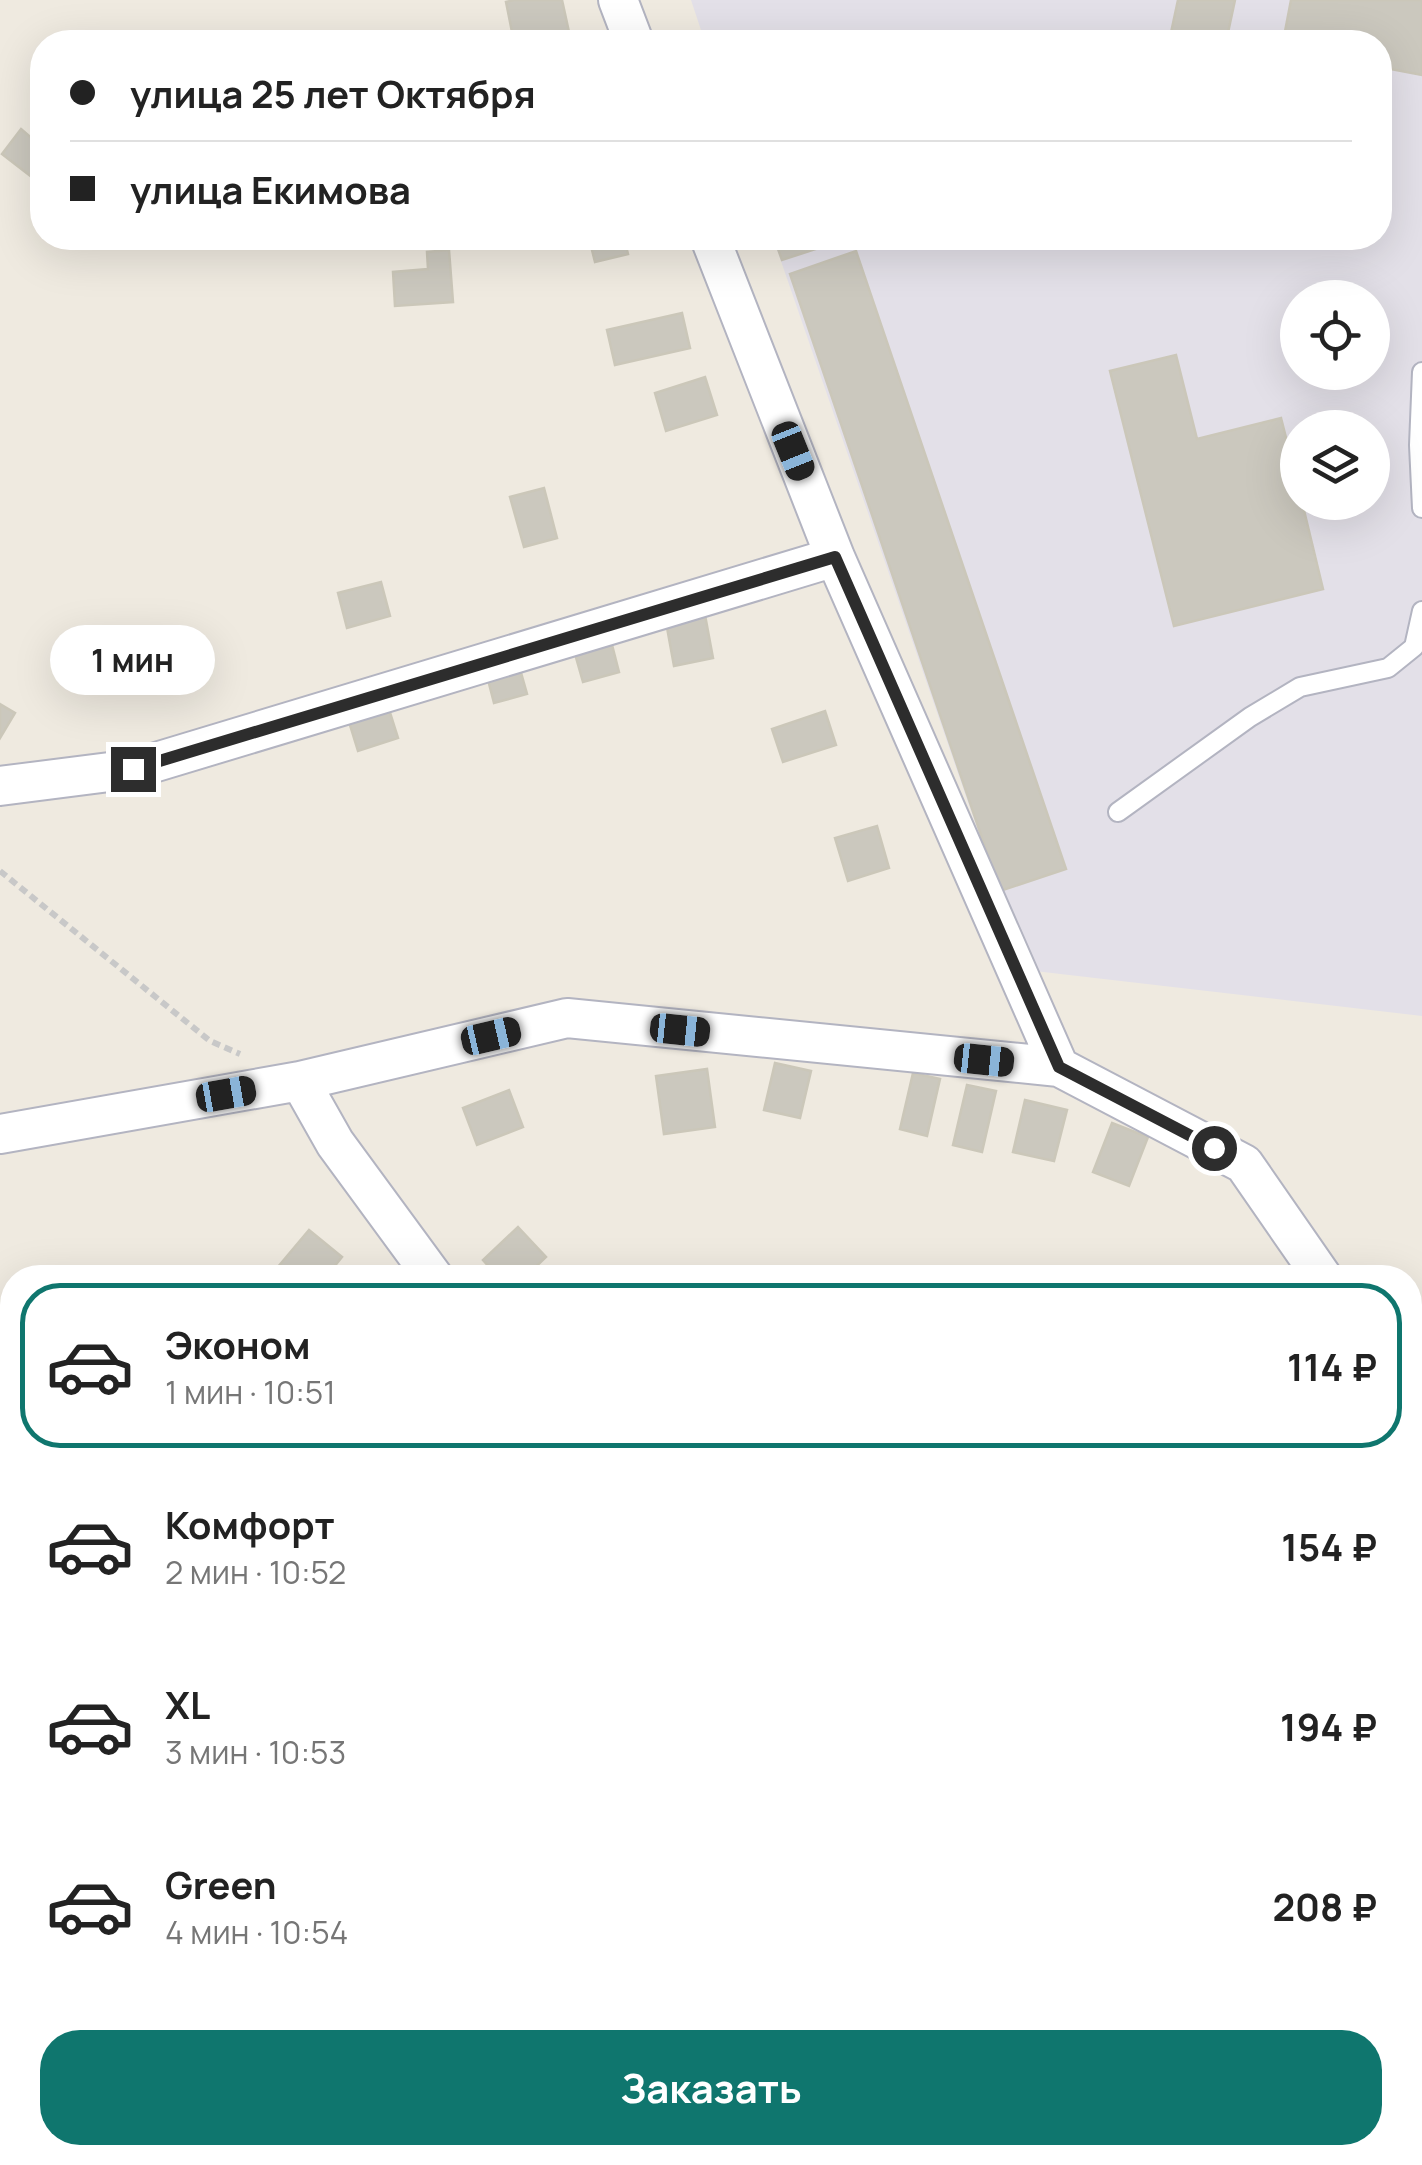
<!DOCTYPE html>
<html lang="ru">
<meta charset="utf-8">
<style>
body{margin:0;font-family:Manrope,sans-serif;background:#f6f6f6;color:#222;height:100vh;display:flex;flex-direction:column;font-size:38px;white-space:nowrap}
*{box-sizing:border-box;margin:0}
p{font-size:32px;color:#767676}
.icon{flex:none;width:55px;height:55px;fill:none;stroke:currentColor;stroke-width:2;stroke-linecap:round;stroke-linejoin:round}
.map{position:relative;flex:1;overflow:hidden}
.side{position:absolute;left:0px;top:1265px;width:1422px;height:900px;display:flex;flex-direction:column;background:#fff;border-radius:40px 40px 0 0;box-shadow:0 10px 40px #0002}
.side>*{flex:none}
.guide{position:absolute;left:30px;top:30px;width:1362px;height:220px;border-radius:40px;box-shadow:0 10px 40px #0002;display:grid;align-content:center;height:220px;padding:0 40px;background:#fff}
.buttons{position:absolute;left:1280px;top:280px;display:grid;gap:20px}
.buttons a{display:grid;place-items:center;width:110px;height:110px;border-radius:50%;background:#fff;box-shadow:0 10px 40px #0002;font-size:50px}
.end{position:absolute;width:45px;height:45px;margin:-22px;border:12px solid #2d2d2d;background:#fff;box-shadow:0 0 0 5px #fff}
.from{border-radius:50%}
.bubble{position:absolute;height:70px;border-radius:35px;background:#fff;box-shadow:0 10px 40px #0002;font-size:32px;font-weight:700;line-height:70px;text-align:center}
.car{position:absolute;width:30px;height:60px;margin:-30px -15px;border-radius:12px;box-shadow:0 0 8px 2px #0007;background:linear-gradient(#222 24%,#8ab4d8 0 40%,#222 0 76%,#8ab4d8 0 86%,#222 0)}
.guide b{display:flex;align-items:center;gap:35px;height:95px;font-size:38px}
.guide b+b{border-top:2px solid #e0e0e0}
.guide i{width:25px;height:25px;background:#222}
ul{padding:18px 0 0;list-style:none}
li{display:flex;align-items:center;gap:30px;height:165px;margin:0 20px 15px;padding:0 20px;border:5px solid transparent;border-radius:40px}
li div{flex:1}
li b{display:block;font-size:38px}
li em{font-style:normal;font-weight:700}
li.selected{border-color:#0f766e}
li>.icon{width:90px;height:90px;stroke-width:1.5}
.action{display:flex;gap:20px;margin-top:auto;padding:20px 40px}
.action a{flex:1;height:115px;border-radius:40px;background:#0f766e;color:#fff;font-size:40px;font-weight:700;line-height:115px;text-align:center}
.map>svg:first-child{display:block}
.industrial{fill:#e3e0e8;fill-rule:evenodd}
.building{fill:#cbc8be;stroke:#cbc7b9;stroke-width:2.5}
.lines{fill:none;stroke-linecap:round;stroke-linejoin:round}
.service-casing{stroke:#b3b4c1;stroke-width:22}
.minor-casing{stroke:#b3b4c1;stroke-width:42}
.path{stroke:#c8c8c8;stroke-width:6;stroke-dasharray:8 5;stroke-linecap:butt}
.service{stroke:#fff;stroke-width:18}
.minor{stroke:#fff;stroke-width:38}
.route{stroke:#2d2d2d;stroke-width:12}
</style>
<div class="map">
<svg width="1422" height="2165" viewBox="0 0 1422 2165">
<rect width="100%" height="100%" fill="#efeae0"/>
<path class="industrial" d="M691,0H1422V1016L1026,970L773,238H1380V42H705ZM1298,298H1372V372H1298ZM1298,428H1372V502H1298Z"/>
<path class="building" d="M514,0H562L569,32L514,42L506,2Z
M1178,0H1235L1226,42H1169Z
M1291,0H1422V75L1380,67V42H1283Z
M21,129L42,147V185L2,154Z
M589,238H624L628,254L595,262Z
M774,238H849L782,260Z
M449,250L453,302L395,306L393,272L428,269L427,252Z
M856,251L1066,869L1000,891L790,274Z
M682,313L690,348L615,365L607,330Z
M1176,355L1197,439L1281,418L1298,485V502H1302L1323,589L1174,626L1110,371Z
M705,377L717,415L666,431L655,393Z
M544,488L557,538L524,547L510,497Z
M381,582L390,616L347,628L338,593Z
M705,615L713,658L674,666L666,622Z
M610,637L619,672L583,682L573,647Z
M516,655L527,694L494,703L484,664Z
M386,700L398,738L358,751L346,712Z
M0,704L15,713L0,738Z
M825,711L836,745L783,762L772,729Z
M877,826L889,868L848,881L835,838Z
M775,1063L811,1071L800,1118L764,1110Z
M707,1069L715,1127L664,1134L656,1076Z
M913,1073L940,1079L927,1136L900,1129Z
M967,1085L996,1091L982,1152L953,1145Z
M509,1090L523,1127L477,1145L463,1108Z
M1025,1100L1067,1110L1054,1161L1013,1152Z
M1112,1123L1148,1137L1129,1186L1093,1172Z
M518,1227L546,1257L524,1278H499L483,1260Z
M309,1230L342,1257L325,1278H277L272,1274Z
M12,1363V1418L0,1404V1375Z
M1214,2152H1237L1254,2164L1205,2165Z
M1354,2152H1392L1379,2165H1367Z"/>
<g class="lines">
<defs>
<path id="service" d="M1422,372L1419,445L1422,508
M1118,812L1250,717L1300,687L1388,668L1414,647L1422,611"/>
<path id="minor" d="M618,0L634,42
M710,238L835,557L1059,1067
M0,786L133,769L835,557
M300,1081L335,1143L434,1278
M0,1134L300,1081L567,1018L1059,1067L1244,1164L1323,1278
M1410,1403L1422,1420
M1269,2152L1282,2165"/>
</defs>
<use href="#service" class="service-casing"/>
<use href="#minor" class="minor-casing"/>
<path class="path" d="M0,871L210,1041L240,1054"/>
<use href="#service" class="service"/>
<use href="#minor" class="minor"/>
</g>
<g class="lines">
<path class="route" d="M133,769L835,557L1059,1067L1214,1148"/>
</g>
</svg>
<div class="buttons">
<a><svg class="icon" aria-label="locate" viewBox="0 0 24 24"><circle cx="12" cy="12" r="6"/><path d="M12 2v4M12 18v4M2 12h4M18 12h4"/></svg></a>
<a><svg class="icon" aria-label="layers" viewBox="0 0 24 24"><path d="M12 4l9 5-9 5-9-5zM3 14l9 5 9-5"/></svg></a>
</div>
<i class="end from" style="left:1214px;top:1148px"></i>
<i class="end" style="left:133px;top:769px"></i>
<div class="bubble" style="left:50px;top:625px;width:165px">1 мин</div>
<i class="car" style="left:793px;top:451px;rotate:158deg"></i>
<i class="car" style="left:680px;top:1030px;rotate:96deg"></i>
<i class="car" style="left:491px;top:1036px;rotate:77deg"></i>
<i class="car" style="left:984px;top:1060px;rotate:96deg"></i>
<i class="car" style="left:226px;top:1094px;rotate:80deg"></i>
<div class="guide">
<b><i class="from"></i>улица 25 лет Октября</b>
<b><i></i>улица Екимова</b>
</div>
<section class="side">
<ul>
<li class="selected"><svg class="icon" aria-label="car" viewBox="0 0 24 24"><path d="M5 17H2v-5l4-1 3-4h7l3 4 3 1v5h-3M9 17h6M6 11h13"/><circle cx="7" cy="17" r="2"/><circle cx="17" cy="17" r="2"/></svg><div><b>Эконом</b><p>1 мин · 10:51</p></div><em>114 ₽</em></li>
<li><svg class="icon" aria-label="car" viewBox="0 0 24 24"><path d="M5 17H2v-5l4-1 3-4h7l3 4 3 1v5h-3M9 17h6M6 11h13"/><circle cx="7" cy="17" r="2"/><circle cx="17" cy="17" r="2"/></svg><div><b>Комфорт</b><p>2 мин · 10:52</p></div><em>154 ₽</em></li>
<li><svg class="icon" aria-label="car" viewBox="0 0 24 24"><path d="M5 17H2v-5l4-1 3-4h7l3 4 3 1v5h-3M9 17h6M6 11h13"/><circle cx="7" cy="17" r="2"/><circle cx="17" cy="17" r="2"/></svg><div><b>XL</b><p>3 мин · 10:53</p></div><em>194 ₽</em></li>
<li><svg class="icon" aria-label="car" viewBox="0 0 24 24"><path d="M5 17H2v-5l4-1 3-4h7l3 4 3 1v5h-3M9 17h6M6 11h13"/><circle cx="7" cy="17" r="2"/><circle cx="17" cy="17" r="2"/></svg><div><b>Green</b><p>4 мин · 10:54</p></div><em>208 ₽</em></li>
</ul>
<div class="action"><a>Заказать</a></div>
</section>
</div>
